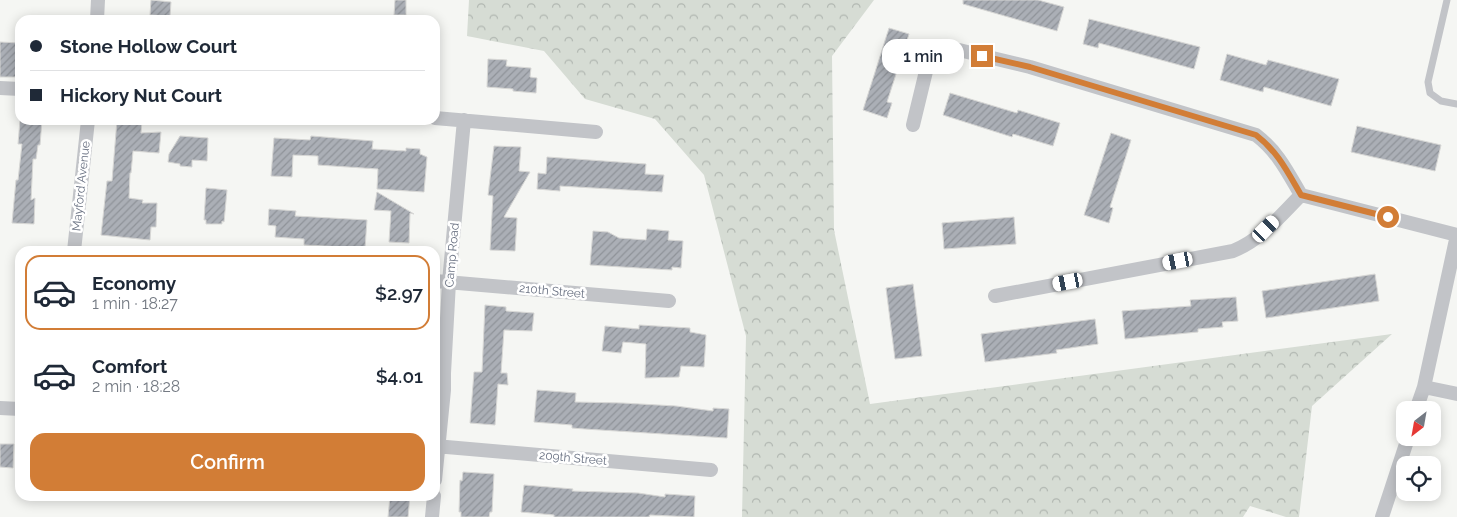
<!DOCTYPE html>
<meta charset="utf-8">
<style>
body{margin:0;font-family:Raleway,sans-serif;background:#f6f6f7;color:#1f2937;height:100vh;display:flex;flex-direction:column;font-size:19px;white-space:nowrap}
*{box-sizing:border-box;margin:0}
p{font-size:16px;color:#747a83}
.icon{flex:none;width:28px;height:28px;fill:none;stroke:currentColor;stroke-width:2;stroke-linecap:round;stroke-linejoin:round}
.map{position:relative;flex:1;overflow:hidden}
.details{position:absolute;left:15px;top:246px;width:425px;height:255px;display:flex;flex-direction:column;background:#fff;border-radius:15px;box-shadow:0 2px 12px #0003}
.details>*{flex:none}
.guide{position:absolute;left:15px;top:15px;width:425px;height:110px;border-radius:15px;box-shadow:0 2px 12px #0003;display:grid;align-content:center;height:110px;padding:0 15px;background:#fff}
.needle{width:32px;rotate:211deg}
.fabs{position:absolute;left:1396px;top:401px;display:grid;gap:10px}
.fabs a{display:grid;place-items:center;width:45px;height:45px;border-radius:10px;background:#fff;box-shadow:0 2px 12px #0003;font-size:25px}
.end{position:absolute;width:22px;height:22px;margin:-11px;border:6px solid #d27d36;background:#fff;box-shadow:0 0 0 2px #fff}
.from{border-radius:50%}
.bubble{position:absolute;height:35px;border-radius:15px;background:#fff;box-shadow:0 2px 12px #0003;font-size:16px;font-weight:600;line-height:35px;text-align:center}
.car{position:absolute;width:15px;height:30px;margin:-15px -8px;border-radius:6px;box-shadow:0 0 4px 1px #0007;background:linear-gradient(#fff 24%,#345 0 40%,#fff 0 76%,#345 0 86%,#fff 0)}
.guide b{display:flex;align-items:center;gap:18px;height:48px;font-size:19px}
.guide b+b{border-top:1px solid #e0e1e3}
.guide i{width:12px;height:12px;background:#1f2937}
ul{padding:9px 0 0;list-style:none}
li{display:flex;align-items:center;gap:15px;height:75px;margin:0 10px 8px;padding:0 5px;border:2px solid transparent;border-radius:15px}
li div{flex:1}
li b{display:block;font-size:19px}
li em{font-style:normal;font-weight:600}
li.current{border-color:#d27d36}
li>.icon{width:45px;height:45px;stroke-width:1.5}
.button{display:flex;gap:10px;margin-top:auto;padding:10px 15px}
.button a{flex:1;height:58px;border-radius:15px;background:#d27d36;color:#fff;font-size:20px;font-weight:600;line-height:58px;text-align:center}
.map>svg:first-child{display:block}
.forest{fill:url(#forest-crowns)}
.building{fill:url(#building-hatch);stroke:#d7d7d5}
.lines{fill:none;stroke-linecap:round;stroke-linejoin:round}
.service{stroke:#c2c4c8;stroke-width:7}
.minor{stroke:#c2c4c8;stroke-width:14}
.route{stroke:#d27d36;stroke-width:6}
.labels{text-anchor:middle;dominant-baseline:central;stroke-width:5;stroke-linejoin:round;paint-order:stroke}
.street-label{font-size:12px;fill:#687081;stroke:#fff}
</style>
<div class="map">
<svg width="1457" height="517" viewBox="0 0 1457 517">
<defs>
<pattern id="forest-crowns" width="20" height="18" patternUnits="userSpaceOnUse" patternTransform="scale(1.25)"><rect width="20" height="18" fill="#d6dcd4"/><path d="M2 6a3 3 0 1 1 6 0M12 15a3 3 0 1 1 6 0" fill="none" stroke="#b1b7b1"/></pattern>
<pattern id="building-hatch" width="6" height="6" patternUnits="userSpaceOnUse" patternTransform="scale(1.25)"><rect width="6" height="6" fill="#abafb6"/><path d="M-1 1l2-2M0 6l6-6M5 7l2-2" fill="none" stroke="#8f9399"/></pattern>
</defs>
<rect width="100%" height="100%" fill="#f5f6f3"/>
<path class="forest" d="M469,0H874L832,56L834,230L870,404L1392,334L1312,406L1299,517H1286L1250,506L1243,517H742L746,336L704,175L655,119L585,99L544,51L467,36Z"/>
<path class="building" d="M151,0L171,2L170,16L150,15Z
M395,0H406V15H394Z
M963,0H1038L1064,7L1057,31L963,4Z
M1089,19L1200,47L1194,69L1099,43L1098,48L1083,44Z
M889,28L909,34L887,102L892,103L887,118L863,110Z
M0,42L20,43L18,77H0Z
M1227,54L1266,65L1268,60L1339,79L1331,106L1264,87L1263,92L1220,80Z
M488,59L507,60L506,66L531,68L530,77L537,78L536,93L513,91V89L487,87Z
M950,93L1017,113L1018,110L1060,123L1053,146L1013,134L1012,137L943,115Z
M20,120H42L40,145H38L36,159H33L31,200L35,198L34,224L12,223L16,180H18L22,144H18Z
M117,120H142L141,133L161,132L159,153L133,151L131,173H130L129,198L143,200L142,203H157L156,227H151L150,240L101,235L107,181H112Z
M1357,126L1441,145L1435,171L1351,152Z
M1111,133L1131,140L1110,207L1113,208L1109,223L1084,215Z
M180,136L208,138L207,161L192,160V167L180,166V164L168,162L169,154Z
M311,136L373,141L372,149L406,151V148L420,149V154L427,157L424,192L377,189L378,169L318,165V156L293,155L292,177L271,176L274,138L310,140Z
M494,146L521,147L519,171L530,172L504,217L517,218L515,251L490,250L493,196L488,195Z
M547,157L646,164L645,174L664,175L662,192L560,186V191L537,189L538,173L546,174Z
M206,188L227,190L224,222L222,221V224H206V220H204Z
M377,192L414,214L410,213L409,243L389,242L391,211L374,210Z
M269,209L296,211L295,216L367,220L365,248L304,245V239L275,237L276,226L268,225Z
M1014,217L1016,244L944,249L942,223Z
M647,229L669,231L668,240L683,241L681,268L672,267V270L590,265L593,231L608,232L619,238L646,240Z
M1375,274L1379,301L1266,318L1262,291Z
M913,284L922,356L895,359L886,288Z
M1236,297L1238,321L1222,322L1223,327L1198,329V332L1125,339L1122,311L1191,306L1190,300Z
M485,305L506,307V311L534,313L532,331L504,330L501,373H507L508,385L498,384L495,425L470,423L474,372H482Z
M1095,319L1098,344L1056,350L1057,353L985,362L981,334Z
M639,325L690,328V332L706,335L704,367L681,366L679,377L645,378L646,344L623,342L621,353L602,351L605,326L639,329Z
M537,390L576,393L575,402L622,403L676,406L713,411V408L729,409L727,438L585,429L572,428V425L534,422Z
M0,444H14L13,468L0,467Z
M463,472L494,474L492,512H490L489,517H461V512H459L460,480L462,481Z
M524,485L573,489L572,491L638,493L665,497V494L695,496L694,517L650,515L649,517H554V515L521,512Z
M390,496H410L408,517H388Z"/>
<g class="lines">
<path class="service" d="M1447,0L1428,82L1430,93L1441,101L1457,104"/>
<path class="minor" d="M97,20L98,0
M0,88L20,89
M435,118L596,132
M913,125L928,63L934,56L942,50H959L1030,67L1256,135C1278,152 1287,171 1301,195L1457,235
M74,251L88,120
M435,281L669,301
M995,296L1233,251C1261,240 1280,216 1301,195
M1424,387L1457,394
M0,408L20,409
M1416,410L1424,387L1457,235
M435,446L711,470
M435,480L444,390V373L449,282L464,120
M432,517L434,496
M1382,517L1408,438"/>
</g>
<g class="lines">
<path class="route" d="M982,56L1030,67L1256,135C1278,152 1287,171 1301,195L1388,217"/>
</g>
<g class="labels">
<g class="street-label">
<text transform="translate(81 186) rotate(-84)">Mayford Avenue</text>
<text transform="translate(452 255) rotate(-85)">Camp Road</text>
<text transform="translate(552 291) rotate(5)">210th Street</text>
<text transform="translate(573 458) rotate(5)">209th Street</text>
</g>
</g>
</svg>
<div class="fabs">
<a><svg class="needle" viewBox="-14 -14 28 28"><path d="M0-13l5 13h-10z" fill="#e53935"/><path d="M0 13l5-13h-10z" fill="#747a83"/></svg></a>
<a><svg class="icon" aria-label="locate" viewBox="0 0 24 24"><circle cx="12" cy="12" r="6"/><path d="M12 2v4M12 18v4M2 12h4M18 12h4"/></svg></a>
</div>
<i class="end from" style="left:1388px;top:217px"></i>
<i class="end" style="left:982px;top:56px"></i>
<div class="bubble" style="left:882px;top:39px;width:82px">1 min</div>
<i class="car" style="left:1266px;top:229px;rotate:45deg"></i>
<i class="car" style="left:1178px;top:261px;rotate:259deg"></i>
<i class="car" style="left:1068px;top:282px;rotate:259deg"></i>
<div class="guide">
<b><i class="from"></i>Stone Hollow Court</b>
<b><i></i>Hickory Nut Court</b>
</div>
<section class="details">
<ul>
<li class="current"><svg class="icon" aria-label="car" viewBox="0 0 24 24"><path d="M5 17H2v-5l4-1 3-4h7l3 4 3 1v5h-3M9 17h6M6 11h13"/><circle cx="7" cy="17" r="2"/><circle cx="17" cy="17" r="2"/></svg><div><b>Economy</b><p>1 min · 18:27</p></div><em>$2.97</em></li>
<li><svg class="icon" aria-label="car" viewBox="0 0 24 24"><path d="M5 17H2v-5l4-1 3-4h7l3 4 3 1v5h-3M9 17h6M6 11h13"/><circle cx="7" cy="17" r="2"/><circle cx="17" cy="17" r="2"/></svg><div><b>Comfort</b><p>2 min · 18:28</p></div><em>$4.01</em></li>
</ul>
<div class="button"><a>Confirm</a></div>
</section>
</div>
